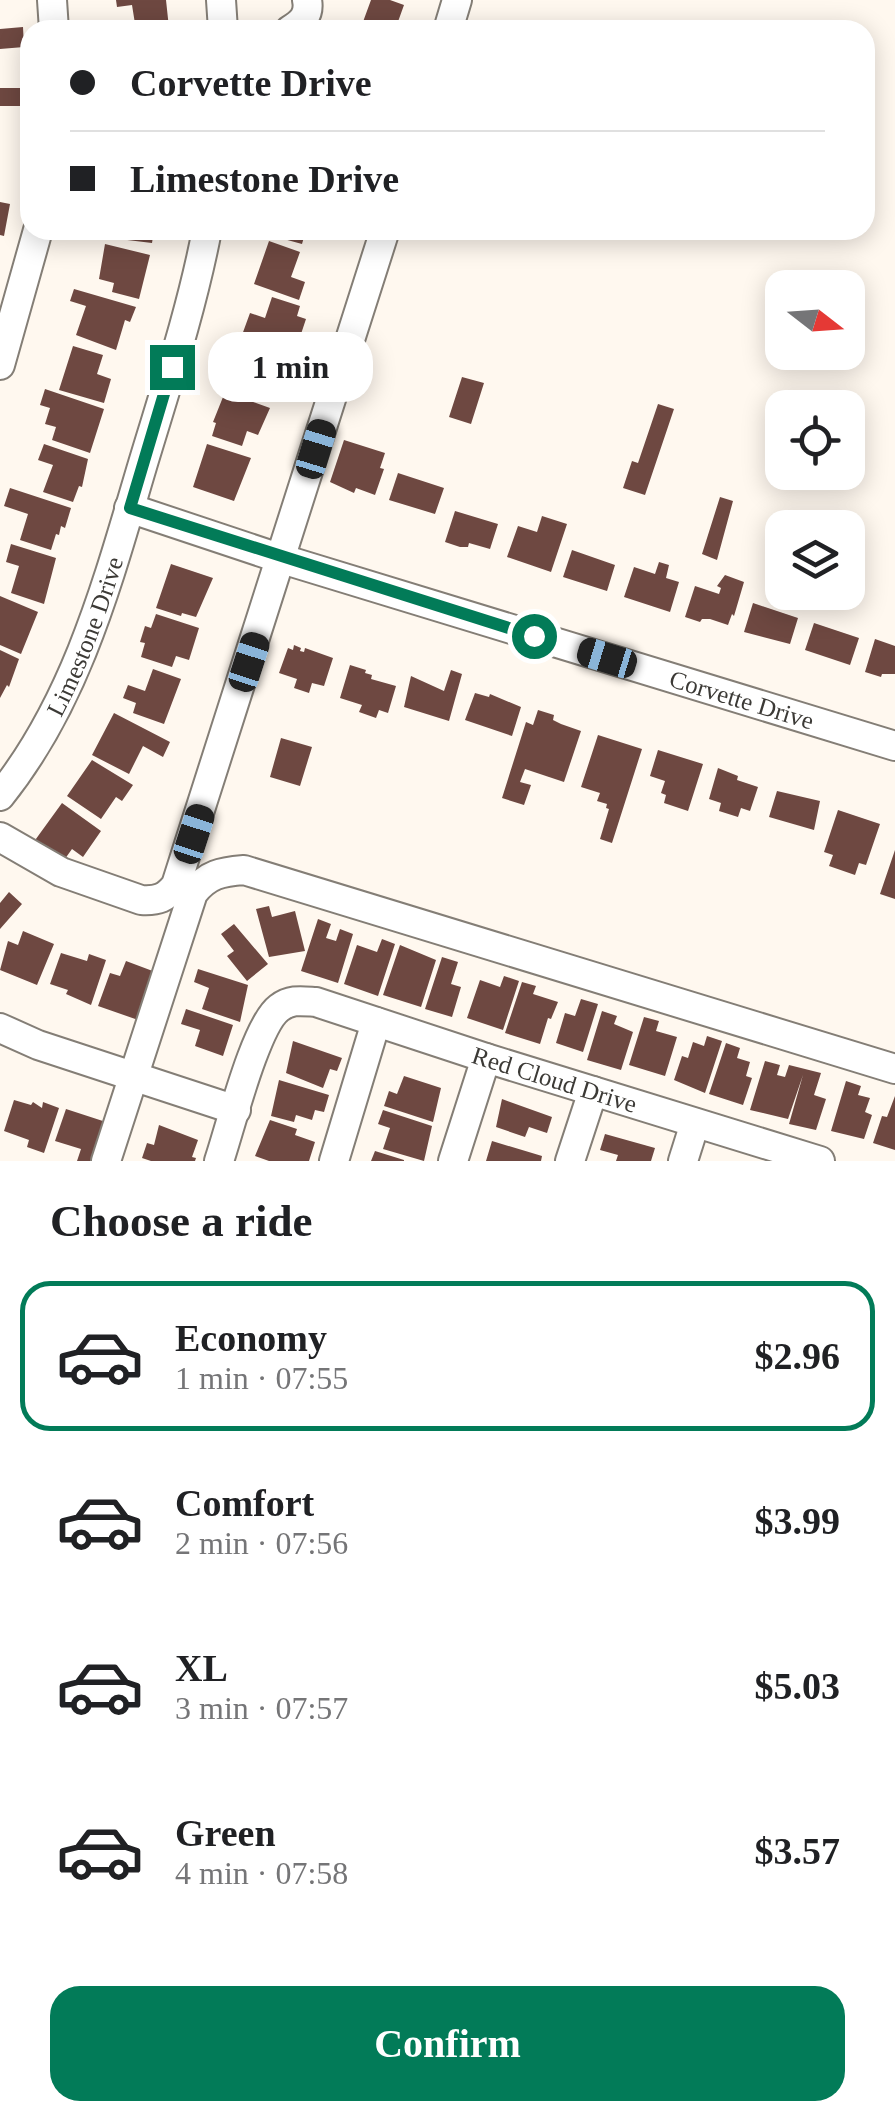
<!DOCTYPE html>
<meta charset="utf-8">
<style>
body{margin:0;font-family:"Times New Roman",serif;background:#f6f6f6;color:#202124;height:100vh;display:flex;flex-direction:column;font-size:38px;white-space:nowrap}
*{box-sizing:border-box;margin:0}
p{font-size:32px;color:#757577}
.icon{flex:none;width:55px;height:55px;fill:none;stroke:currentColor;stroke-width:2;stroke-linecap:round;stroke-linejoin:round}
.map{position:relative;height:1161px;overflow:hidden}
.sheet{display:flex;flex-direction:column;background:#fff;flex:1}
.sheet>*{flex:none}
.top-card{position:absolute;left:20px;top:20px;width:855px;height:220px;border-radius:30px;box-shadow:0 5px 25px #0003;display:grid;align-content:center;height:220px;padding:0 50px;background:#fff}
.needle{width:65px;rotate:107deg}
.buttons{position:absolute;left:765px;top:270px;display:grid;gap:20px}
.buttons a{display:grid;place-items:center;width:100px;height:100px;border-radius:20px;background:#fff;box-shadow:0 5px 25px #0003;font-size:50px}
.end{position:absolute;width:45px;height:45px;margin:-22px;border:12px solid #027b58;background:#fff;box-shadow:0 0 0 5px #fff}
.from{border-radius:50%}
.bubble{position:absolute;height:70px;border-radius:30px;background:#fff;box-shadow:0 5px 25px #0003;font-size:32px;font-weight:800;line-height:70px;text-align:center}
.car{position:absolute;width:30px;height:60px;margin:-30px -15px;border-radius:12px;box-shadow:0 0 8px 2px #0007;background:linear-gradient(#222 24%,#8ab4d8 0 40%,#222 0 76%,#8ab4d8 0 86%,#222 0)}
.top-card b{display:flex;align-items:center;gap:35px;height:95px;font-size:38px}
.top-card b+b{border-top:2px solid #e0e0e0}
.top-card i{width:25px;height:25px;background:#202124}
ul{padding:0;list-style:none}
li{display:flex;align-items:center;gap:30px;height:150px;margin:0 20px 15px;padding:0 30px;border:5px solid transparent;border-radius:30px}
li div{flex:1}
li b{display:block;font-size:38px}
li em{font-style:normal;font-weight:800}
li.on{border-color:#027b58}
li>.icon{width:90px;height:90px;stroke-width:1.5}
h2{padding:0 50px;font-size:45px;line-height:120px}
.action{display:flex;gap:20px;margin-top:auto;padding:20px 50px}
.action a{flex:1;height:115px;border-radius:30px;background:#027b58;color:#fff;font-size:40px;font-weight:800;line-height:115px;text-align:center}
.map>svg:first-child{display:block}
.building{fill:#6e4841}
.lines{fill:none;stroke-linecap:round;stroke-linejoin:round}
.minor-casing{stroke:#847e76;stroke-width:32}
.minor{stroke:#fff;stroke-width:28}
.route{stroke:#027b58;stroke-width:12}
.labels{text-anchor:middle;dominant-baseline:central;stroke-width:10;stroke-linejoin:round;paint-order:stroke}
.street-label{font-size:25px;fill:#3c3a36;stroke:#fff}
</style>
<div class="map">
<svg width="895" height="1161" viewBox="0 0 895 1161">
<rect width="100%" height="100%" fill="#fff8ef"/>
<path class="building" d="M116,0H166L169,28L136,30L132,5L117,7Z
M371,0H390L404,5L395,30H360Z
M23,27L24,47L0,49V29Z
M0,88H20V106H0Z
M0,202L10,204L4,236L0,235Z
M120,230H154L152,243L119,239Z
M271,230H306L302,244L269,235Z
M269,241L300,252L291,277L305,282L299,300L254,284Z
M105,244L150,255L139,299L112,292L114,283L99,279Z
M74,289L136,307L130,322L125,320L116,350L76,335L86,306L70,301Z
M272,297L300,306L297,316L306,319L299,340L291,337L287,351L242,335L250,313L265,318Z
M241,343L285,356L280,374L273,372L265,399L234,389L242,362L236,360Z
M73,346L103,355L97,374L111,379L104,403L59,390Z
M462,377L484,383L471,424L449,417Z
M45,389L104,409L90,453L52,440L56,427L45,424L50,408L40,405Z
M225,392L270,408L258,435L247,431L242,446L212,436L216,423L213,422Z
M658,404L674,409L645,495L623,488L632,461L638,463Z
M344,440L385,453L380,468L384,469L375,495L356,488L354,493L330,482Z
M44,444L88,459L82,487L79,486L73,502L43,492L53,465L38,460Z
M207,444L251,458L234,501L193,487Z
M398,473L444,488L435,514L389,500Z
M10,488L71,508L65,528L61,526L59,535L56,534L51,550L20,540L28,514L4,506Z
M720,497L733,501L717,560L702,554Z
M455,511L498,524L490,549L469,543L468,547H460L445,542Z
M542,516L567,524L551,572L507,557L518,526L537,532Z
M11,544L56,558L44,604L11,593L19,566L6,562Z
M572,550L615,565L607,591L563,577Z
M659,562L669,565L666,578L679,582L670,612L624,597L634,567L655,574Z
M171,564L213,578L196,617L182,613L181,616L156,608Z
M725,575L744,582L734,616L732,614L728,625L710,619H702L700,622L685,617L695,586L719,594L721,588L717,586Z
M0,596L38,612L21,654L0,645Z
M753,603L798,618L790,644L744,632Z
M156,614L199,628L189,660L176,656L172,667L141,657L145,643L140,642L145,626L151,628Z
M814,623L859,638L850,665L805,650Z
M875,639L895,646V674H882L881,677L865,672Z
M294,645L301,648L300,651L304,652L305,648L333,658L324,686L312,683L309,693L294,688L297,679L279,673L288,648L293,650Z
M0,650L19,659L9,687L7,685L0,698Z
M350,665L366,670L365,673L372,675L371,679L396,686L388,713L379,710L376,718L359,712L362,705L340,698Z
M153,669L181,679L164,724L133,713L136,703L123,698L128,685L145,691Z
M451,670L462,674L449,721L404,707L411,676L444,691Z
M475,693L489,697L490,694L521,707L512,736L465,720Z
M538,710L554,715L553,720L561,724L581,731L564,782L525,769L520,782L531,785L524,805L502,798L526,722L533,725Z
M114,713L170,742L163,757L143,746L129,774L92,755Z
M598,735L642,749L612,843L600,839L609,809L606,808L607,804L597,801L600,793L581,787Z
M281,738L312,747L300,786L270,777Z
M658,750L703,764L688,811L664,803L666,795L661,793L665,781L650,776Z
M92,760L133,785L122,801L116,797L101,819L67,796Z
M718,768L738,776L737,780L758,787L750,811L741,808L738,817L719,811L721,803L709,799Z
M777,791L820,801L814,830L769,817Z
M62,803L101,831L83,857L72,849L62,863L33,843Z
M838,810L880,824L866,865L859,863L855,875L829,866L833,855L824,852Z
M895,850V899L880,894Z
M9,892L22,904L0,929V903Z
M269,906L272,917L295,911L305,951L269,957L256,909Z
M318,919L331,924L326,938L336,941L340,929L353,934L338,983L301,971Z
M234,924L268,964L247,981L227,956L234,951L221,934Z
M23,931L54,944L37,985L0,970L8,941L18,945Z
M382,939L395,944L378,996L344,984L357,945L377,952Z
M400,945L436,960L421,1007L383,995Z
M61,953L87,961L89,954L106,960L91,1005L66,994L68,990L50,984Z
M442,957L458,962L451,984L461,987L452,1017L425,1009Z
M126,961L158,973L141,1021L98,1006L110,973L120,976Z
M198,969L248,985L240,1022L202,1009L209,988L194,982Z
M504,976L519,981L503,1030L467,1018L480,980L500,987Z
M522,982L536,986L533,994L558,1002L551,1019L548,1018L540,1044L505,1033Z
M581,999L598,1004L583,1052L556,1043L565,1013L575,1016Z
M186,1009L233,1025L223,1056L195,1046L200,1030L181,1024Z
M602,1011L617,1016L614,1024L633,1032L621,1070L587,1060Z
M644,1017L659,1021L656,1031L677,1037L665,1076L629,1065Z
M707,1036L722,1041L705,1093L674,1080L682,1056L688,1058L693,1042L704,1046Z
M293,1041L342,1058L337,1071L330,1069L323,1088L286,1073Z
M726,1043L740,1048L737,1058L750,1062L746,1076L752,1078L743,1105L709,1094Z
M765,1061L780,1065L777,1075L785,1077L789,1065L821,1073L814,1095L826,1099L816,1130L789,1124L803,1075L788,1119L750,1110Z
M404,1076L441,1088L433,1122L384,1106L389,1091L397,1094Z
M279,1080L329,1095L324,1112L315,1110L312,1120L296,1115L294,1122L271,1116Z
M846,1081L861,1086L858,1095L870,1098L865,1112L872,1115L864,1139L831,1131Z
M895,1096V1150L873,1143L882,1116L887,1117Z
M502,1099L552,1117L547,1133L529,1127L525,1137L496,1127Z
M14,1100L31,1105L33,1102L42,1108L43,1102L59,1108L44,1153L27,1147L29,1140L4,1131Z
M66,1109L109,1123L97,1161H77L81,1149L55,1141Z
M383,1110L432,1126L424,1161L383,1149L390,1128L378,1124Z
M270,1120L297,1129L295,1135L315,1142L309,1161H269L255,1156Z
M159,1125L198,1140L192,1157L196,1158L195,1161H151L142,1158L147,1143L154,1145Z
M605,1134L655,1148L651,1161H616L618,1155L600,1150Z
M492,1141L542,1156L541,1161H486Z
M375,1151L404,1160V1161H371Z"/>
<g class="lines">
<defs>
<g id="minor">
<path d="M52,0L54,30"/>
<path d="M221,0L223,30"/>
<path d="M290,30C302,23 310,15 307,0"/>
<path d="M448,30L457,0"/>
<path d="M0,365L38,230"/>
<path id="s1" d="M129,508L282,559L895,746"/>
<path id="s2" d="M0,796C78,699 109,577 144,460C167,384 192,308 207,230"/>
<path d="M0,837L61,872L141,900C158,901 166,898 176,885L385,230"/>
<path d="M0,1028L38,1045L236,1110"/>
<path d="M106,1161L193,893C208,874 221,872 244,870L895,1069"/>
<path id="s3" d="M219,1161C230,1129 255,1026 279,1008C291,999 301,1001 316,1002L486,1058L820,1161"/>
<path d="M334,1161L376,1022"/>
<path d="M453,1161L486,1058"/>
<path d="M570,1161L593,1091"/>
<path d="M683,1161L695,1123"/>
</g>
</defs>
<use href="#minor" class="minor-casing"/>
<use href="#minor" class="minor"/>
</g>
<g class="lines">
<path class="route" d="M172,367L130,508L534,636"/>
</g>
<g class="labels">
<g class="street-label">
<text stroke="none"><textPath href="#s2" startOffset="182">Limestone Drive</textPath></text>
<text stroke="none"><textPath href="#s1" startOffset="642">Corvette Drive</textPath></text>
<text stroke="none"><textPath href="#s3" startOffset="455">Red Cloud Drive</textPath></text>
</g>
</g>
</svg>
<div class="buttons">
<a><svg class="needle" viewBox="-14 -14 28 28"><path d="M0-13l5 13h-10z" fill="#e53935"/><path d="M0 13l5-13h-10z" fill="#757577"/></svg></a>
<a><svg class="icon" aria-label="locate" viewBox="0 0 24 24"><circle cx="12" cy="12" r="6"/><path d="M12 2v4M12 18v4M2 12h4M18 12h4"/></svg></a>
<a><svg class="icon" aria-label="layers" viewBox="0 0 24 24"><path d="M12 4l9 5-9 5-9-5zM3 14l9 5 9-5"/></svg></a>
</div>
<i class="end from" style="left:534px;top:636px"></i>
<i class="end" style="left:172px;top:367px"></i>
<div class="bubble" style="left:208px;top:332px;width:165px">1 min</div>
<i class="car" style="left:316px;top:449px;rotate:17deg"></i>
<i class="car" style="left:607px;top:658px;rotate:287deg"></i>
<i class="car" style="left:249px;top:662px;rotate:18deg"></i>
<i class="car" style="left:194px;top:834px;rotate:18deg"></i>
<div class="top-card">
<b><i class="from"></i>Corvette Drive</b>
<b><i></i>Limestone Drive</b>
</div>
</div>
<section class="sheet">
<h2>Choose a ride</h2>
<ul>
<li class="on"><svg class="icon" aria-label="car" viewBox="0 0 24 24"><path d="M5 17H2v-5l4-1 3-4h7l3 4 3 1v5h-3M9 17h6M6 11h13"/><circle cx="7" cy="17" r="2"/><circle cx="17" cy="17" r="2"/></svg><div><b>Economy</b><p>1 min · 07:55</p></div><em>$2.96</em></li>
<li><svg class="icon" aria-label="car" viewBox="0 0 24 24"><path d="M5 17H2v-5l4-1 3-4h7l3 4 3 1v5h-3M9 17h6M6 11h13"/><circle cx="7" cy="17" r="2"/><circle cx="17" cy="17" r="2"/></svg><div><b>Comfort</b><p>2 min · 07:56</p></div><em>$3.99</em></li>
<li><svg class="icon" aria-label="car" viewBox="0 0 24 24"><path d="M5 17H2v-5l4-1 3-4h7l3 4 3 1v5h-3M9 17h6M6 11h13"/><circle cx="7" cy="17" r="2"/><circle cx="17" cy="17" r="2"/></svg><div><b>XL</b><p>3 min · 07:57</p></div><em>$5.03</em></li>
<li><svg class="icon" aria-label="car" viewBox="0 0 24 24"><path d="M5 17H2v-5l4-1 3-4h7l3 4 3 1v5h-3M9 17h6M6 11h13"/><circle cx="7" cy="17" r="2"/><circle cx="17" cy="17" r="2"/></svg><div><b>Green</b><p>4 min · 07:58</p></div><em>$3.57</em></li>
</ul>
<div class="action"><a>Confirm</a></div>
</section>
